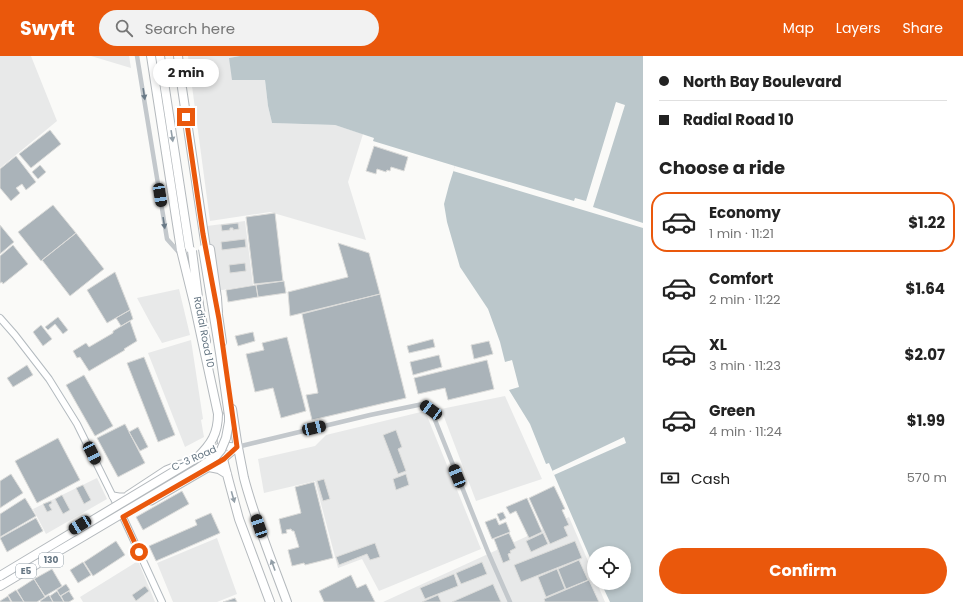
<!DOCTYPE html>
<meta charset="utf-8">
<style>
body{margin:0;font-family:Poppins,sans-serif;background:#f2f2f2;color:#222;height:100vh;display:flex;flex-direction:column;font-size:15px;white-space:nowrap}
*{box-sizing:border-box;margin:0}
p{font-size:13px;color:#767676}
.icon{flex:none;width:22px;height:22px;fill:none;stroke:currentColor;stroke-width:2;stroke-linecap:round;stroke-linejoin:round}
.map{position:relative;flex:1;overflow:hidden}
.details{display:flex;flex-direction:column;background:#fff;width:320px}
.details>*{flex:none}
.top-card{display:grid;align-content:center;height:88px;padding:0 16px;background:#fff}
.tools{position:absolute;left:587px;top:490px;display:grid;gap:8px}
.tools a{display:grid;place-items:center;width:44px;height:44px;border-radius:50%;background:#fff;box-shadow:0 2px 6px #0003;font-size:20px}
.end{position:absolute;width:18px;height:18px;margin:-9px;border:5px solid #ea580c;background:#fff;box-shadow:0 0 0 2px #fff}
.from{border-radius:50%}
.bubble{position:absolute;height:28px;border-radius:14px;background:#fff;box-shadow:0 2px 6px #0003;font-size:13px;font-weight:700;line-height:28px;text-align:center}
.car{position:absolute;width:12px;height:24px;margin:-12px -6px;border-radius:5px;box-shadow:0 0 3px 1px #0007;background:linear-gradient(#222 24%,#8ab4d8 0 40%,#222 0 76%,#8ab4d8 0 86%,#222 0)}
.top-card b{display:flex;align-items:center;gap:14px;height:38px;font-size:15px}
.top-card b+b{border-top:1px solid #e0e0e0}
.top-card i{width:10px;height:10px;background:#222}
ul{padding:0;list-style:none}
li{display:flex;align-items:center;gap:12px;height:60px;margin:0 8px 6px;padding:0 8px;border:2px solid transparent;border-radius:16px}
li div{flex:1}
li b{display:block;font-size:15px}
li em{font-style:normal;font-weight:700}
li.selected{border-color:#ea580c}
li>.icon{width:36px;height:36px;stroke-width:1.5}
h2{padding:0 16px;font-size:18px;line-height:48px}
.pay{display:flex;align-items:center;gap:10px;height:44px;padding:0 16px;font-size:15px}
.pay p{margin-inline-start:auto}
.button{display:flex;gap:8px;margin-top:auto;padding:8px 16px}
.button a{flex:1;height:46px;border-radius:24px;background:#ea580c;color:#fff;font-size:16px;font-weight:700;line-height:46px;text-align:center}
header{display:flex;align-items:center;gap:24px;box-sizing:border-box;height:56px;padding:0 20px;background:#ea580c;color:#fff}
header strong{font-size:19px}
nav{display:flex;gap:22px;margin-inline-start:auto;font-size:14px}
.search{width:280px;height:36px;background:#f2f2f2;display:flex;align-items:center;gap:10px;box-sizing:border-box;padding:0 14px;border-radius:22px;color:#767676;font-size:15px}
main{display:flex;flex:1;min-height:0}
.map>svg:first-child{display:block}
.built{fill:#e8e9e9}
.water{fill:#bbc7cb}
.pier{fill:#fafaf8}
.building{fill:#aab3b9;stroke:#dcdcda}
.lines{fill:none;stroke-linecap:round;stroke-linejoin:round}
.secondary-casing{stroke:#b3babf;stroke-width:8}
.primary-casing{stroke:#b5babe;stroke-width:9}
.highway-casing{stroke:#b4b9bd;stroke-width:10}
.street{stroke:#c3c8cc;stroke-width:4.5}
.secondary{stroke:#fff;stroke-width:6}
.primary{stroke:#fff;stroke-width:7}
.highway{stroke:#fff;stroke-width:8}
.highway-bridge-casing{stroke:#b4b9bd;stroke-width:10;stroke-linecap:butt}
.highway-bridge{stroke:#fff;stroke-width:8}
.oneway{fill:#6a7a87}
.oneway2{fill:#939fa8}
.route{stroke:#ea580c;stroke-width:5}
.labels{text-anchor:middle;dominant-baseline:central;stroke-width:4;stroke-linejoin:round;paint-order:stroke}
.shield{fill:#fff;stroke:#939fa8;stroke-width:1}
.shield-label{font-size:9px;font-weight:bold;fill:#657683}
.street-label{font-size:10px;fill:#657683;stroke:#fff}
</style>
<header>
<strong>Swyft</strong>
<div class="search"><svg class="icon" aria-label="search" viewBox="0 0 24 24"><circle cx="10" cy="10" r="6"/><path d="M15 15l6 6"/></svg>Search here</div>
<nav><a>Map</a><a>Layers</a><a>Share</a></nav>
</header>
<main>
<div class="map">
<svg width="643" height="546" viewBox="0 0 643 546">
<rect width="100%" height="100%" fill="#fafaf8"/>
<path class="built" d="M0,0H31L57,65L0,112Z
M91,0H129L131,12Z
M188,0H240L229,2L265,24L268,50L272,67L335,69L363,78L348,126L366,184L270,156L210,165Z
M245,165L253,229L216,235L207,170Z
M179,233L190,279L162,287L151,268L137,242Z
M191,284L203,363L201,364L204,381L185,391L148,297Z
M505,340L542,423L476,445L441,353Z
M425,355L481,493L379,535L362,503L338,512L315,425L264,437L258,403L315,390L326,379Z
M97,422L107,443L46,478L33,453Z
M569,461L594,519V527H597L605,546H383Z
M217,482L237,538L217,546H173L157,507Z
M138,505L155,546H83L80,541Z"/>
<path class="water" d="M240,0H643V546H610L601,527H624V497H594V511L549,407L546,408L530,368L509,334L519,331L512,304L505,306L500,286L488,253L460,211L447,166L444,148L449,129L455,110L373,85L374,82L335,69L272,67L268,50L265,24H232L229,2Z"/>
<path class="pier" d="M616,46L625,49L593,151L643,167V172L453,115L455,110L574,145L575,142L586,145Z
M624,381L626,387L554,419L552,415Z"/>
<path class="building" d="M50,74L61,88L31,112L19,98Z
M374,90L408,101L404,115L391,111L390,115L387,114L386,116L377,113L376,118L366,115Z
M16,100L36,126L26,134L22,128L16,132L20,137L11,145L0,132V113Z
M40,109L46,116L38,123L32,116Z
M53,149L76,177L41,205L18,176Z
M275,157L283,225L254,228L246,161Z
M238,167L239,173L233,174V172H230V174L222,175L221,169Z
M0,169L14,186L0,198Z
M76,177L104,213L70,240L42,204Z
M245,183L246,191L222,194L221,186Z
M338,187L369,197L380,238L290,260L288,236L348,221Z
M13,189L28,208L3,228L2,226L0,227V200Z
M245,207L246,215L230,217L229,209Z
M115,216L130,254L107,267L87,234Z
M284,225L286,237L258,241L256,229Z
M256,229L258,241L228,246L226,234Z
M380,238L406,342L312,364L306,339L318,337L302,258Z
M130,254L133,263L121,270L116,262Z
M58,261L68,274L63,278L55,268L48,274L45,271Z
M130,265L137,285L124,293L125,294L89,315L80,301L77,302L73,295L86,287L89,291L113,277V275Z
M41,269L52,283L43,290L33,276Z
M253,276L255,285L238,290L235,280Z
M287,281L306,355L281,362L273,332L255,336L246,298L264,294L262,287Z
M433,283L435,291L409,297L407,290Z
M489,285L493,298L474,303L471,289Z
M439,299L442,311L413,319L410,306Z
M144,301L175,379L158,386L127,307Z
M487,304L494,333L448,344L445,332L418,338L414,322Z
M27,309L33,319L13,331L7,322Z
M84,319L113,370L95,380L66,329Z
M125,368L145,407L118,421L97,382Z
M138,371L148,391L140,395L129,376Z
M396,374L402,391L398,393L406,415L398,418L383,379Z
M58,382L80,424L37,447L15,405Z
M11,418L23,437L0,452V425Z
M406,418L409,429L396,434L393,423Z
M324,423L330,443L323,445L317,425Z
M314,426L333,502L305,509L304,507L292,510L288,494L299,491L294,475H292L291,473L286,474L287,477L282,478L279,463L301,457L295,431Z
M83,429L91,444L84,448L76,432Z
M554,430L565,453L562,454L569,469L564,471L568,480L550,488L529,442Z
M182,435L189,448L143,474L136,461Z
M62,439L70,454L63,458L55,443Z
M25,442L36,460L0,481V458Z
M527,442L542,476L529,482L516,455L510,458L506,451Z
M51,445L52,447L49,449L52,454L47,456L43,448Z
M503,456L506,462L500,465L497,458Z
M211,457L220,477L156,505L149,490L197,469L195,464Z
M36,462L43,475L7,496L0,482Z
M496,462L499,469L506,466L510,476L492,483L485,466Z
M509,477L516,492L510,495L511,497L508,498L510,504L503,507L494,483Z
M543,477L548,488L531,496L526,485Z
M116,485L125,499L93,520L84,506Z
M575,485L582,502L521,526L514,509Z
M375,487L380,501L370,504L367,498L339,509L336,501Z
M579,504L588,524L566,533L558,513Z
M83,506L91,519L78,527L70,514Z
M482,506L487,518L461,528L456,517Z
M52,513L62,530L45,540L34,523Z
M557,513L565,533L546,541L538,521Z
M454,518L458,530L425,543L420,532Z
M351,519L357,532L366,528L375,546H324L319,535Z
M34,523L45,541L37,546H24L17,534Z
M589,524L599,546H545L544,543Z
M66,528L70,534L60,540L57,534Z
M493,528L501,546H452Z
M145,530L149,535L136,545L132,539Z
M16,534L24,546H12L8,539Z
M57,535L64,546H53L50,540Z
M69,535L74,543L69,546H64L61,540Z
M49,539L53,546H41L40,545Z
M438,539L441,546H422Z
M8,540L11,546H0V545Z
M235,542L237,546H223Z"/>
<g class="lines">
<defs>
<path id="secondary" d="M0,262L15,279L49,323L77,368L123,461L162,546"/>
<path id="primary" d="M200,400L222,390L237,391
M128,439L166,414L181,408
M113,440L119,441H125
M151,445L223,403L237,391"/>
<path id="highway" d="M151,0L181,194
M160,0L191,203
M178,0L182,32L207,199
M210,193L217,242
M198,244L206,285
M217,252L222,286
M232,353C235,376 239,399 244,422C255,464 272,505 287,546
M220,360L223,403L229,426L239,463L270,546
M209,411L219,413L227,418
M0,530L52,499"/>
</defs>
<use href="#secondary" class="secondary-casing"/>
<use href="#primary" class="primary-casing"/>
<use href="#highway" class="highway-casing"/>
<path class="street" d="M137,0L167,183L192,211
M237,391L370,359L423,348L431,354L488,496L510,546"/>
<use href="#secondary" class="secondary"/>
<use href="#primary" class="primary"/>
<use href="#highway" class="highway"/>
<defs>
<path id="highway-bridge" d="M192,195L199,249
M217,242L218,257
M52,499L197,413L216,400L221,394L226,382L229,366V360L220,297L203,193
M0,520L198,401C211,388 218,378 218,358L194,247L181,194"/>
</defs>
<use href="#highway-bridge" class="highway-bridge-casing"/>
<use href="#highway-bridge" class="highway-bridge"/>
</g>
<defs><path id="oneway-solid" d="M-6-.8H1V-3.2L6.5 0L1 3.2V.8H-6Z"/></defs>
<g class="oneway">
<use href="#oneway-solid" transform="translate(144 38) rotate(81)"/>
<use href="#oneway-solid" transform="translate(164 167) rotate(81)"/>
</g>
<g class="oneway2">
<use href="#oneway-solid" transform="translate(172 80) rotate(81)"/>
<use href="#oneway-solid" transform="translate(233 441) rotate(74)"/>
<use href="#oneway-solid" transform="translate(273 509) rotate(-110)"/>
</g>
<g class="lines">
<path class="route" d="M139,496L123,461L224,403L237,391L219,263L203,178L186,61"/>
</g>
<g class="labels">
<g class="shield">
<rect x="39" y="497" width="24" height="14" rx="3"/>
<rect x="16" y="508" width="20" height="14" rx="3"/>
</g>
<g class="shield-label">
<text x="51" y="504">130</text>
<text x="26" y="515">E5</text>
</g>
<g class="street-label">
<text transform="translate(204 276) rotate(79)">Radial Road 10</text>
<text transform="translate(194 402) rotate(-24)">C-3 Road</text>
</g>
</g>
</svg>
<div class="tools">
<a><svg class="icon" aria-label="locate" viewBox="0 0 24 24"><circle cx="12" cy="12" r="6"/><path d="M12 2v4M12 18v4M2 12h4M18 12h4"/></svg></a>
</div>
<i class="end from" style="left:139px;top:496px"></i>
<i class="end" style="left:186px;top:61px"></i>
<div class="bubble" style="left:153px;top:3px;width:66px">2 min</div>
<i class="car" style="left:160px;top:139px;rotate:171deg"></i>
<i class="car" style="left:431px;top:354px;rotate:306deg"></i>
<i class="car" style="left:314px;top:372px;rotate:77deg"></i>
<i class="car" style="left:92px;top:397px;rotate:153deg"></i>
<i class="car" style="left:457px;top:420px;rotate:338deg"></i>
<i class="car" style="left:80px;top:469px;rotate:238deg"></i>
<i class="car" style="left:259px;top:470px;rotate:341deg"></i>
</div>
<section class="details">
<div class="top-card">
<b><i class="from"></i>North Bay Boulevard</b>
<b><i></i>Radial Road 10</b>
</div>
<h2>Choose a ride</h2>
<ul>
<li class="selected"><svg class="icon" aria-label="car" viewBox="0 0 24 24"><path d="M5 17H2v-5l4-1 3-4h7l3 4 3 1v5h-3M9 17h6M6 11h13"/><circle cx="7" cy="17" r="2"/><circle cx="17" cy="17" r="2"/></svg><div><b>Economy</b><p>1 min · 11:21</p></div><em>$1.22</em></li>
<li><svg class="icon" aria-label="car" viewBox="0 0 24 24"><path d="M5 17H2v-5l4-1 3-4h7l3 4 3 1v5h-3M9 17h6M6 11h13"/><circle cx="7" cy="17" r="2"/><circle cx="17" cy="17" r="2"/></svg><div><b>Comfort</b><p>2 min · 11:22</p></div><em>$1.64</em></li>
<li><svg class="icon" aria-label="car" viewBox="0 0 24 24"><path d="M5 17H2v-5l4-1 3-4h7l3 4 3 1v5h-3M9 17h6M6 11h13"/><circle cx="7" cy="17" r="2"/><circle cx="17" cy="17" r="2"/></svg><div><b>XL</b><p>3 min · 11:23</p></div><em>$2.07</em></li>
<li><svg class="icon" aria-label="car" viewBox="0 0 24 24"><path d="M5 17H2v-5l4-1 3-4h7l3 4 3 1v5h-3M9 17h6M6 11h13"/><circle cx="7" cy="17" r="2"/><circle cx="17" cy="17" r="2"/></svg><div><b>Green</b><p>4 min · 11:24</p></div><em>$1.99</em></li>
</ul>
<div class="pay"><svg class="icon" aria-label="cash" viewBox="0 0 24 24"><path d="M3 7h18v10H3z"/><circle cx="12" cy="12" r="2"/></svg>Cash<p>570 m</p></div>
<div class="button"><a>Confirm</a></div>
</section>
</main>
